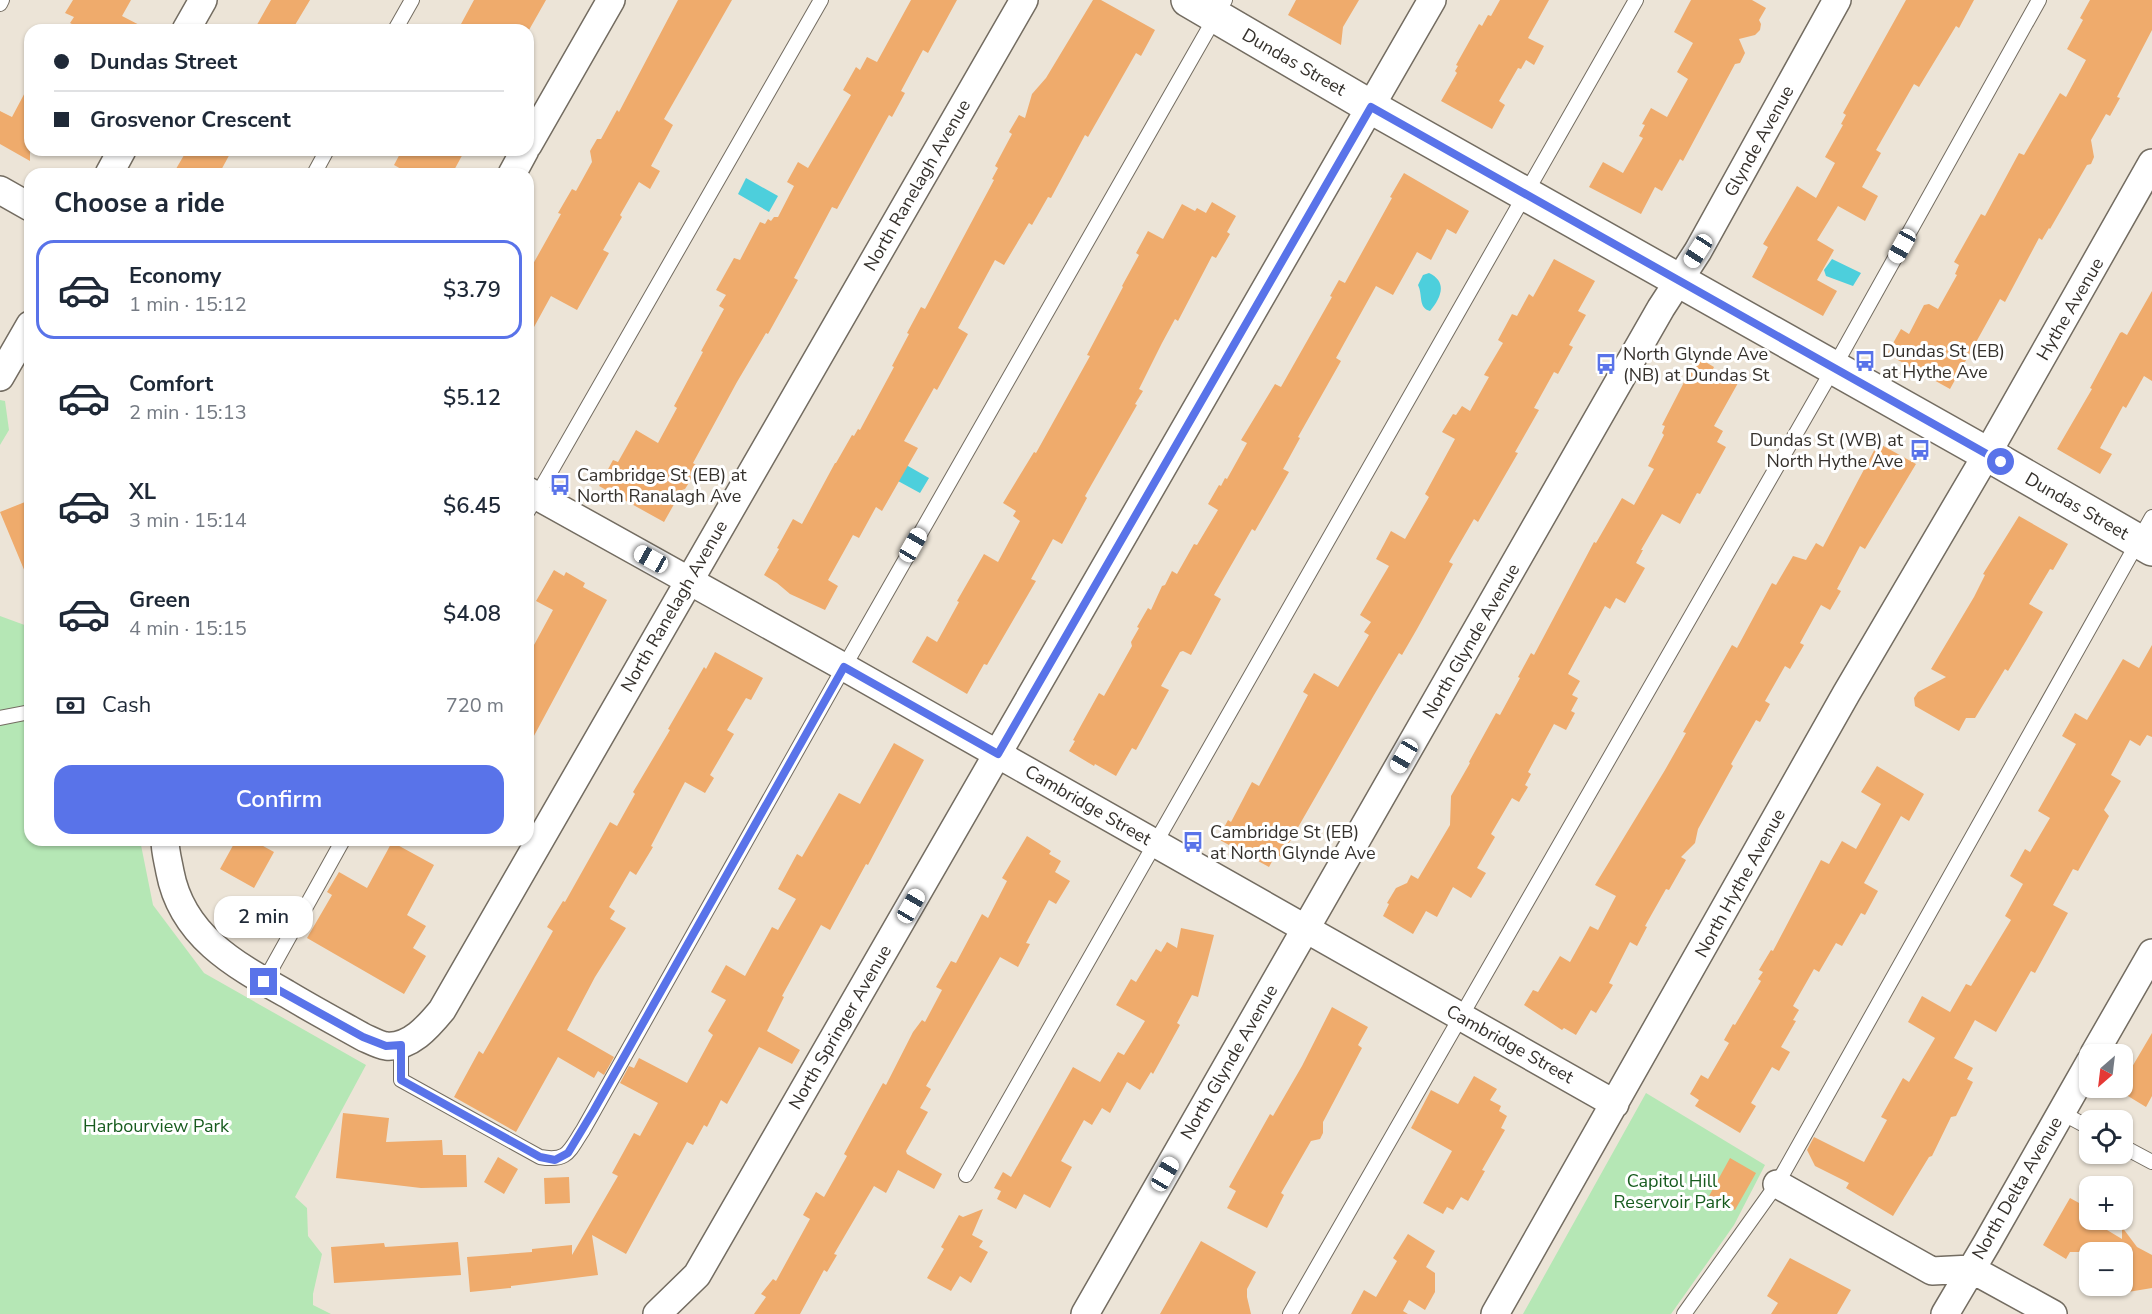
<!DOCTYPE html>
<meta charset="utf-8">
<style>
body{margin:0;font-family:"Nunito Sans",sans-serif;background:#f6f6f7;color:#1f2937;height:100vh;display:flex;flex-direction:column;font-size:22px;white-space:nowrap}
*{box-sizing:border-box;margin:0}
p{font-size:20px;color:#747a83}
.icon{flex:none;width:33px;height:33px;fill:none;stroke:currentColor;stroke-width:2;stroke-linecap:round;stroke-linejoin:round}
.map{position:relative;flex:1;overflow:hidden}
.drawer{position:absolute;left:24px;top:168px;width:510px;height:678px;display:flex;flex-direction:column;background:#fff;border-radius:18px;box-shadow:0 2px 4px #0004}
.drawer>*{flex:none}
.banner{position:absolute;left:24px;top:24px;width:510px;height:132px;border-radius:18px;box-shadow:0 2px 4px #0004;display:grid;align-content:center;height:132px;padding:0 30px;background:#fff}
.needle{width:39px;rotate:208deg}
.tools{position:absolute;left:2079px;top:1044px;display:grid;gap:12px}
.tools a{display:grid;place-items:center;width:54px;height:54px;border-radius:12px;background:#fff;box-shadow:0 2px 4px #0004;font-size:30px}
.end{position:absolute;width:27px;height:27px;margin:-14px;border:8px solid #5973e9;background:#fff;box-shadow:0 0 0 3px #fff}
.from{border-radius:50%}
.bubble{position:absolute;height:42px;border-radius:18px;background:#fff;box-shadow:0 2px 4px #0004;font-size:20px;font-weight:600;line-height:42px;text-align:center}
.car{position:absolute;width:18px;height:36px;margin:-18px -9px;border-radius:8px;box-shadow:0 0 4px 2px #0007;background:linear-gradient(#fff 24%,#345 0 40%,#fff 0 76%,#345 0 86%,#fff 0)}
.banner b{display:flex;align-items:center;gap:21px;height:57px;font-size:22px}
.banner b+b{border-top:2px solid #e0e1e3}
.banner i{width:15px;height:15px;background:#1f2937}
ul{padding:0;list-style:none}
li{display:flex;align-items:center;gap:18px;height:99px;margin:0 12px 9px;padding:0 18px;border:3px solid transparent;border-radius:18px}
li div{flex:1}
li b{display:block;font-size:22px}
li em{font-style:normal;font-weight:600}
li.selected{border-color:#5973e9}
li>.icon{width:54px;height:54px;stroke-width:1.5}
h2{padding:0 30px;font-size:27px;line-height:72px}
.pay{display:flex;align-items:center;gap:15px;height:66px;padding:0 30px;font-size:22px}
.pay p{margin-inline-start:auto}
.action{display:flex;gap:12px;margin-top:auto;padding:12px 30px}
.action a{flex:1;height:69px;border-radius:18px;background:#5973e9;color:#fff;font-size:24px;font-weight:600;line-height:69px;text-align:center}
.map>svg:first-child{display:block}
.green{fill:#b5e7b5}
.water{fill:#4dcfdc}
.building{fill:#efab6c}
.lines{fill:none;stroke-linecap:round;stroke-linejoin:round}
.lane-casing{stroke:#736c61;stroke-width:16}
.street-casing{stroke:#736c61;stroke-width:30}
.secondary-casing{stroke:#736c61;stroke-width:36}
.lane{stroke:#fff;stroke-width:14}
.street{stroke:#fff;stroke-width:27}
.secondary{stroke:#fff;stroke-width:33}
.route{stroke:#5973e9;stroke-width:8}
.labels{text-anchor:middle;dominant-baseline:central;stroke-width:6;stroke-linejoin:round;paint-order:stroke}
.street-label{font-size:18px;fill:#35312c;stroke:#fff}
.poi-label{font-size:18px;fill:#35312c;stroke:#fff;text-anchor:start}
.park-label{font-size:18px;fill:#175b1e;stroke:#fff}
</style>
<div class="map">
<svg width="2152" height="1314" viewBox="0 0 2152 1314">
<rect width="100%" height="100%" fill="#ece4d7"/>
<path class="green" d="M0,400L5,401L9,430L0,445Z
M0,616L30,627V840H140L153,905L204,973L366,1065L295,1197L307,1208L308,1236L322,1254L313,1294V1305L331,1314H0Z
M1646,1093L1765,1165L1734,1225L1671,1314H1523Z"/>
<path class="water" d="M746,178L778,196L769,212L738,194Z
M1832,259L1861,273L1853,286L1826,276L1824,270Z
M1429,273C1448,282 1441,298 1430,311C1418,308 1423,295 1418,285L1423,275Z
M901,462L929,478L920,493L898,481Z"/>
<path class="building" d="M73,0H131L122,16L149,30H83L70,23L74,17L65,13Z
M271,0H310L292,30H254Z
M474,0H546L529,30H471L461,24Z
M678,0H732L664,119L673,125L651,166L660,171L650,189L639,182L620,215L622,217L603,250L609,253L577,310L551,296L528,338V273L561,214L558,213L572,189L576,191L592,162L590,151L597,139H601L617,110L619,112Z
M911,0H957L928,53L923,50L901,91L905,93L892,117L889,115L837,209L832,207L794,278L798,280L768,334L766,333L737,382L693,463L696,465L690,475L692,478L685,489L682,490L664,522L599,486L613,460L618,462L636,430L658,443L677,408L674,406L703,352L701,351L724,309L719,306L726,295L716,290L734,258L740,260L760,222L765,224L768,219L771,221L774,217H778L794,186L787,182L798,162L808,168L851,95L843,90L856,67L860,70L867,57L877,62Z
M1093,0H1101L1155,30L1141,56L1136,53L1088,137L1085,135L1051,198L1048,197L1032,225L1029,223L1004,265L995,260L958,328L968,334L937,390L934,388L904,441L918,448L882,511L876,507L859,538L853,535L828,580L838,586L825,610L790,594L777,583L764,575L779,549L777,548L793,519L802,524L835,463H836L852,435L854,436L858,429L860,430L894,367L892,366L909,334L907,333L921,307L925,309L994,180L992,179L998,168L995,166L1012,134L1009,132L1019,115L1025,118L1032,94L1046,78Z
M1296,0H1359L1343,27L1341,45L1288,15Z
M1500,0H1549L1528,38L1544,46L1534,65L1526,60L1521,69L1518,68L1499,101L1505,105L1492,129L1441,101L1457,73L1455,71L1458,66L1456,65L1479,24L1482,26L1488,15L1491,16Z
M1691,0H1752L1766,8L1759,20L1761,24L1760,30L1755,35L1739,39L1745,53L1740,63L1735,64L1683,161L1680,159L1662,191L1655,187L1641,214L1589,187L1603,162L1623,173L1643,138L1639,136L1645,125L1642,124L1651,108L1667,117L1688,79L1677,72L1693,43L1674,32Z
M1906,0H1974L1959,28L1956,26L1919,87L1914,84L1876,150L1881,153L1862,187L1878,196L1865,221L1838,206L1817,240L1834,250L1817,280L1837,291L1823,316L1752,277L1768,247L1763,244L1797,186L1816,198L1835,163L1825,157L1843,125L1841,124L1846,115L1843,113Z
M2090,0H2152V30L2117,97L2120,98L2110,116L2106,114L2091,140L2094,157L2091,164L2087,165L2050,229L2049,228L2042,240L2039,238L2005,302L2000,299L1950,389L1887,354L1901,329L1909,334L1924,305L1929,304L1938,309L1957,275L1955,274L1959,265L1954,262L1981,214L1985,216L2019,153L2024,155L2060,93L2066,97L2086,60L2067,49L2083,20L2080,18Z
M30,83V161L0,144V111L12,117Z
M187,150H232L219,174H173Z
M402,150H465L452,174H410L394,165Z
M1404,173L1469,211L1456,234L1447,229L1431,260L1417,252L1393,295L1376,286L1336,358L1341,361L1298,437L1300,438L1283,469L1289,472L1255,531L1252,529L1214,595L1221,599L1191,655L1183,651L1180,652L1161,686L1169,690L1136,750L1132,748L1116,776L1095,764L1094,766L1069,751L1075,741L1073,740L1099,693L1104,696L1132,646L1131,642L1139,628L1137,627L1148,608L1151,610L1162,586L1165,585L1172,571L1177,574L1194,544L1197,545L1218,510L1208,504L1219,485L1221,486L1225,478L1227,479L1247,443L1241,440L1275,384L1281,387L1332,297L1330,296L1339,280L1345,283L1392,198L1390,197Z
M1212,202L1236,216L1227,232L1230,234L1216,258L1212,256L1178,321L1175,319L1162,343L1139,389L1143,391L1135,404L1137,405L1085,496L1087,498L1062,544L1053,539L1031,579L1036,581L987,665L984,664L967,694L912,662L927,636L937,642L959,602L957,601L984,554L998,562L1020,521L1013,516L1016,511L1003,503L1034,452L1036,453L1090,356L1087,355L1123,287L1122,286L1139,255L1136,253L1148,231L1163,239L1182,204L1195,211L1197,208L1206,213Z
M1554,259L1595,281L1578,311L1586,315L1569,345L1573,347L1558,374L1554,372L1534,408L1539,410L1515,452L1518,453L1478,522L1474,519L1449,562L1453,564L1417,629L1402,655L1399,653L1374,695L1281,857L1276,854L1269,867L1218,839L1228,820L1231,822L1252,782L1259,786L1308,695L1303,692L1314,673L1338,687L1369,635L1364,632L1371,622L1360,615L1389,566L1376,559L1391,531L1405,539L1429,497L1425,494L1455,439L1442,432L1453,414L1456,415L1462,406L1470,411L1489,377L1484,375L1503,343L1498,340L1512,314L1517,316L1529,294L1533,297Z
M2152,291V381L2144,376L2126,408L2123,406L2100,448L2112,454L2100,474L2057,449L2092,389L2090,388L2120,333L2122,332L2127,335Z
M1697,357L1714,367L1713,369L1738,383L1714,426L1723,431L1717,442L1726,447L1700,494L1697,493L1680,524L1662,514L1641,550H1643L1636,563L1645,568L1625,603L1616,598L1610,609L1605,606L1568,674L1580,681L1572,695L1578,698L1571,711L1575,713L1566,730L1554,724L1528,772L1531,774L1525,785L1528,787L1519,802L1512,798L1491,834L1495,837L1477,868L1486,873L1471,898L1453,887L1437,917L1426,911L1413,934L1383,916L1389,904L1387,903L1396,888L1407,883L1411,875L1418,879L1450,825L1451,796L1470,763L1469,762L1496,713L1500,715L1520,678L1518,677L1531,653L1534,655L1594,542L1596,543L1622,498L1634,505L1654,469L1648,466L1664,435L1662,433L1665,426L1662,425Z
M1878,443L1916,464L1865,549L1860,546L1837,589L1841,591L1830,610L1821,605L1800,643L1804,645L1790,669L1785,666L1765,701L1770,704L1760,722L1756,720L1731,764L1733,766L1698,829L1695,843L1681,857L1686,860L1669,890L1666,889L1645,926L1647,927L1637,946L1630,942L1609,983L1613,985L1596,1013L1591,1010L1576,1035L1564,1028L1562,1030L1524,1005L1533,990L1538,992L1560,956L1570,962L1590,926L1598,930L1616,896L1595,885L1665,770L1686,733L1683,732L1732,645L1737,648L1772,583L1776,585L1793,556L1806,560L1816,543L1823,547Z
M30,500V584L0,512Z
M2019,516L2068,544L2053,570L2050,569L2029,604L2043,612L2026,641L2008,671L2005,669L1975,718H1966L1959,731L1915,706L1914,698L1918,692L1946,677L1931,669L1974,597L1985,575L1983,574Z
M554,570L564,576L566,572L585,583L583,587L607,600L528,747V656L553,610L536,601Z
M2152,645V737L2147,735L2140,746L2130,740L2111,775L2121,781L2104,810L2109,816L2078,871L2073,869L2053,905L2068,913L2035,973L2031,971L1996,1032L1975,1020L1954,1058L1973,1068L1967,1079L1973,1082L1956,1116L1951,1117L1932,1156L1929,1157L1893,1216L1846,1188L1849,1183L1815,1166L1807,1150L1814,1137L1864,1162L1887,1120L1881,1117L1903,1078L1909,1082L1935,1038L1908,1022L1922,996L1950,1012L1966,984L1971,986L2011,920L2005,916L2023,884L2010,876L2025,849L2030,852L2050,818L2038,811L2076,744L2062,736L2075,713L2087,720L2123,659L2139,668Z
M715,652L763,678L751,700L746,698L727,730L734,734L710,775L714,778L705,793L685,782L651,846L653,847L636,875L630,871L609,907L615,911L610,919L626,928L595,977L567,1030L614,1057L604,1075L598,1071L594,1078L558,1057L516,1132L454,1097L479,1051L483,1054L553,931L547,927L563,901L565,902L610,822L617,826L635,794L633,792L670,730L668,729L704,667L706,669Z
M894,743L924,760L868,865L866,864L830,930L821,925L782,996L784,997L767,1031L800,1050L792,1064L759,1047L727,1104L721,1100L707,1127L704,1125L693,1145L687,1142L626,1254L592,1235L598,1275L511,1286V1288L470,1292L467,1257L532,1252V1249L572,1245V1255L618,1176L612,1173L634,1133L640,1136L658,1103L620,1083L629,1066L634,1068L639,1058L687,1083L713,1035L708,1031L726,1000L711,992L726,965L745,976L772,927L778,930L796,899L778,889L797,854L802,857L839,793L860,804Z
M1877,766L1924,794L1909,821L1901,816L1864,883L1878,891L1865,915L1861,913L1842,946L1836,943L1819,972L1814,969L1793,1006L1799,1010L1793,1020L1796,1021L1781,1047L1790,1052L1779,1071L1772,1067L1751,1103L1756,1106L1740,1133L1695,1106L1699,1100L1690,1094L1701,1075L1708,1079L1729,1043L1724,1040L1733,1024L1735,1025L1761,981L1758,979L1763,972L1759,970L1771,950L1773,951L1821,860L1829,864L1842,841L1856,849L1881,804L1861,792Z
M1027,836L1051,851L1049,854L1061,861L1055,872L1070,881L1056,904L1049,900L1026,943L1030,944L1018,967L1000,957L926,1086L931,1089L920,1108L928,1112L906,1151L907,1154L942,1174L934,1189L898,1170L886,1193L874,1186L834,1254L837,1255L827,1272L824,1270L800,1314H754L766,1297L761,1294L773,1279L776,1281L810,1219L803,1215L816,1192L824,1197L847,1156L844,1154L883,1083L886,1085L913,1032L922,1020L925,1022L942,990L936,987L951,961L956,963L982,914L988,918L1007,881L1002,878Z
M236,840H252L274,852L254,888L220,869Z
M392,842L434,865L407,915L426,926L413,948L426,956L404,994L307,938L332,895L327,892L339,872L367,888Z
M1181,928L1214,935L1198,997L1192,995L1177,1023L1180,1025L1153,1074L1151,1072L1140,1090L1127,1082L1110,1113L1102,1108L1092,1125L1084,1120L1061,1161L1072,1167L1050,1208L1024,1194L1016,1209L997,1199L1001,1191L994,1188L1003,1172L1011,1177L1073,1067L1100,1082L1118,1052L1124,1055L1145,1021L1116,1005L1131,979L1136,982L1156,949L1161,952L1167,942L1177,948Z
M1332,1007L1368,1027L1358,1045L1362,1048L1323,1122V1133L1320,1139L1311,1141L1281,1193L1284,1195L1267,1228L1227,1208L1236,1191L1229,1187L1270,1114L1273,1116L1302,1066Z
M2152,1033V1096L2146,1107L2118,1090L2122,1088V1084Z
M1474,1076L1497,1089L1490,1100L1501,1106L1499,1111L1507,1116L1501,1128L1505,1130L1482,1170L1485,1171L1468,1201L1461,1197L1453,1210L1447,1207L1443,1214L1423,1203L1452,1151L1411,1128L1431,1090L1458,1104Z
M343,1113L389,1118L386,1142L442,1140L443,1155H466L467,1187L421,1188L336,1178Z
M498,1157L518,1169L504,1194L484,1182Z
M1730,1158L1756,1173L1735,1210L1709,1196Z
M569,1177L570,1203L545,1204L544,1178Z
M2070,1198L2090,1209V1220H2106L2111,1223L2107,1230L2122,1239V1227L2137,1247L2152,1255V1288L2122,1293V1252H2070L2066,1259L2043,1245Z
M983,1209L972,1235L983,1241L979,1247L988,1252L971,1283L960,1276L951,1291L927,1278L944,1249L941,1247L959,1215L963,1217Z
M1408,1234L1435,1251L1426,1267L1435,1273V1292L1425,1310L1409,1300L1403,1311L1408,1314H1351L1364,1290L1376,1297L1397,1261L1393,1258Z
M1201,1241L1256,1272L1247,1289V1297L1251,1314H1160Z
M458,1242L461,1275L334,1283L331,1247L384,1243L385,1247Z
M1790,1258L1851,1290L1837,1314H1771L1778,1303L1767,1296Z"/>
<g class="lines">
<defs>
<path id="lane" d="M0,4L2,0
M395,30L412,0
M314,174L327,150
M528,511L821,0
M0,718L30,712
M264,982L343,840
M401,1045V1080L540,1157C568,1162 569,1151 583,1130L844,667L1225,0
M2060,1112L2090,1128
M2122,1146L2152,1162
M966,1175L1636,0
M1290,1314L1833,369L2039,0
M1684,1314L1777,1184L2152,517"/>
<path id="street" d="M186,30L203,0
M528,145L611,0
M109,174L122,150
M512,174L525,150
M0,190L30,207
M0,377L30,325
M528,491L844,667L1615,1104
M165,840C165,851 168,861 170,872C182,936 235,965 287,994C312,1009 338,1023 363,1037C370,1040 379,1045 386,1046C410,1048 428,1027 442,1010L1024,0
M2094,1054L2152,953
M1777,1184L1932,1271L1971,1269L2053,1314
M657,1314L697,1275L1432,0
M1085,1314L1661,308L1698,251L1837,0
M1495,1314L1846,694L1987,454L2152,163
M1945,1314L1987,1243L2090,1062"/>
<path id="secondary" d="M1188,0L1371,107L1987,454L2152,549"/>
</defs>
<use href="#lane" class="lane-casing"/>
<use href="#street" class="street-casing"/>
<use href="#secondary" class="secondary-casing"/>
<use href="#lane" class="lane"/>
<use href="#street" class="street"/>
<use href="#secondary" class="secondary"/>
</g>
<g class="lines">
<path class="route" d="M264,982L363,1037L386,1046L401,1045V1080L540,1157L555,1160L568,1153L594,1110L844,667L998,754L1371,107L2001,462"/>
</g>
<defs>
<symbol id="bus-bare" viewBox="-9 -9 18 18"><path d="M-5-6H5V4H4V6H2V4H-2V6H-4V4H-5ZM-3.5-4V0h7V-4ZM-3.5 1.2v1.5H-2V1.2ZM2 1.2v1.5H3.5V1.2Z" fill="#5973e9" stroke="#fff" stroke-width="2.5" paint-order="stroke"/></symbol>
</defs>
<g fill-rule="evenodd">
<use href="#bus-bare" x="1850" y="346" width="30" height="30"/>
<use href="#bus-bare" x="1591" y="349" width="30" height="30"/>
<use href="#bus-bare" x="1905" y="435" width="30" height="30"/>
<use href="#bus-bare" x="545" y="470" width="30" height="30"/>
<use href="#bus-bare" x="1178" y="827" width="30" height="30"/>
</g>
<g class="labels">
<g class="street-label">
<text transform="translate(1294 62) rotate(30)">Dundas Street</text>
<text transform="translate(1759 141) rotate(-61)">Glynde Avenue</text>
<text transform="translate(917 185) rotate(-60)">North Ranelagh Avenue</text>
<text transform="translate(2070 309) rotate(-60)">Hythe Avenue</text>
<text transform="translate(2077 506) rotate(30)">Dundas Street</text>
<text transform="translate(674 606) rotate(-60)">North Ranelagh Avenue</text>
<text transform="translate(1471 641) rotate(-60)">North Glynde Avenue</text>
<text transform="translate(1088 805) rotate(30)">Cambridge Street</text>
<text transform="translate(1740 883) rotate(-61)">North Hythe Avenue</text>
<text transform="translate(840 1027) rotate(-60)">North Springer Avenue</text>
<text transform="translate(1510 1044) rotate(29)">Cambridge Street</text>
<text transform="translate(1229 1062) rotate(-60)">North Glynde Avenue</text>
<text transform="translate(2017 1188) rotate(-60)">North Delta Avenue</text>
</g>
<g class="poi-label">
<text x="1882" y="351">Dundas St (EB)<tspan x="1882" dy="21">at Hythe Ave</tspan></text>
<text x="1623" y="354">North Glynde Ave<tspan x="1623" dy="21">(NB) at Dundas St</tspan></text>
<text x="1903" y="440" text-anchor="end">Dundas St (WB) at<tspan x="1903" dy="21">North Hythe Ave</tspan></text>
<text x="577" y="475">Cambridge St (EB) at<tspan x="577" dy="21">North Ranalagh Ave</tspan></text>
<text x="1210" y="832">Cambridge St (EB)<tspan x="1210" dy="21">at North Glynde Ave</tspan></text>
</g>
<g class="park-label">
<text x="156" y="1126">Harbourview Park</text>
<text x="1672" y="1181">Capitol Hill<tspan x="1672" dy="21">Reservoir Park</tspan></text>
</g>
</g>
</svg>
<div class="tools">
<a><svg class="needle" viewBox="-14 -14 28 28"><path d="M0-13l5 13h-10z" fill="#e53935"/><path d="M0 13l5-13h-10z" fill="#747a83"/></svg></a>
<a><svg class="icon" aria-label="locate" viewBox="0 0 24 24"><circle cx="12" cy="12" r="6"/><path d="M12 2v4M12 18v4M2 12h4M18 12h4"/></svg></a>
<a>+</a>
<a>−</a>
</div>
<i class="end from" style="left:2001px;top:462px"></i>
<i class="end" style="left:264px;top:982px"></i>
<div class="bubble" style="left:214px;top:896px;width:99px">2 min</div>
<i class="car" style="left:1902px;top:246px;rotate:209deg"></i>
<i class="car" style="left:1698px;top:251px;rotate:213deg"></i>
<i class="car" style="left:913px;top:545px;rotate:30deg"></i>
<i class="car" style="left:651px;top:559px;rotate:299deg"></i>
<i class="car" style="left:1404px;top:756px;rotate:210deg"></i>
<i class="car" style="left:911px;top:906px;rotate:30deg"></i>
<i class="car" style="left:1165px;top:1174px;rotate:30deg"></i>
<div class="banner">
<b><i class="from"></i>Dundas Street</b>
<b><i></i>Grosvenor Crescent</b>
</div>
<section class="drawer">
<h2>Choose a ride</h2>
<ul>
<li class="selected"><svg class="icon" aria-label="car" viewBox="0 0 24 24"><path d="M5 17H2v-5l4-1 3-4h7l3 4 3 1v5h-3M9 17h6M6 11h13"/><circle cx="7" cy="17" r="2"/><circle cx="17" cy="17" r="2"/></svg><div><b>Economy</b><p>1 min · 15:12</p></div><em>$3.79</em></li>
<li><svg class="icon" aria-label="car" viewBox="0 0 24 24"><path d="M5 17H2v-5l4-1 3-4h7l3 4 3 1v5h-3M9 17h6M6 11h13"/><circle cx="7" cy="17" r="2"/><circle cx="17" cy="17" r="2"/></svg><div><b>Comfort</b><p>2 min · 15:13</p></div><em>$5.12</em></li>
<li><svg class="icon" aria-label="car" viewBox="0 0 24 24"><path d="M5 17H2v-5l4-1 3-4h7l3 4 3 1v5h-3M9 17h6M6 11h13"/><circle cx="7" cy="17" r="2"/><circle cx="17" cy="17" r="2"/></svg><div><b>XL</b><p>3 min · 15:14</p></div><em>$6.45</em></li>
<li><svg class="icon" aria-label="car" viewBox="0 0 24 24"><path d="M5 17H2v-5l4-1 3-4h7l3 4 3 1v5h-3M9 17h6M6 11h13"/><circle cx="7" cy="17" r="2"/><circle cx="17" cy="17" r="2"/></svg><div><b>Green</b><p>4 min · 15:15</p></div><em>$4.08</em></li>
</ul>
<div class="pay"><svg class="icon" aria-label="cash" viewBox="0 0 24 24"><path d="M3 7h18v10H3z"/><circle cx="12" cy="12" r="2"/></svg>Cash<p>720 m</p></div>
<div class="action"><a>Confirm</a></div>
</section>
</div>
